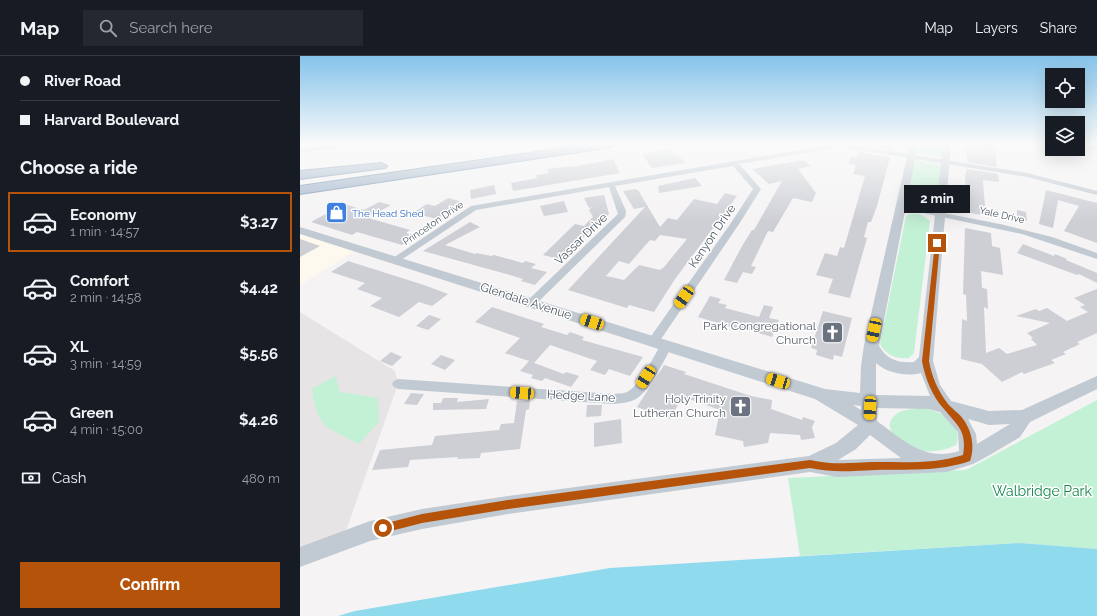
<!DOCTYPE html>
<meta charset="utf-8">
<style>
body{margin:0;font-family:Raleway,sans-serif;background:#242831;color:#f1f3f6;height:100vh;display:flex;flex-direction:column;font-size:15px;white-space:nowrap}
*{box-sizing:border-box;margin:0}
p{font-size:13px;color:#9ea1a6}
.icon{flex:none;width:22px;height:22px;fill:none;stroke:currentColor;stroke-width:2;stroke-linecap:round;stroke-linejoin:round}
.map{position:relative;flex:1;overflow:hidden}
.sheet{display:flex;flex-direction:column;background:#171b24;width:300px}
.sheet>*{flex:none}
.banner{display:grid;align-content:center;height:88px;padding:0 20px;background:#171b24}
.buttons{position:absolute;left:745px;top:12px;display:grid;gap:8px}
.buttons a{display:grid;place-items:center;width:40px;height:40px;border-radius:0px;background:#171b24;box-shadow:0 4px 16px #0002;font-size:20px}
.end{position:absolute;width:18px;height:18px;margin:-9px;border:5px solid #b45309;background:#fff;box-shadow:0 0 0 2px #fff}
.from{border-radius:50%}
.bubble{position:absolute;height:28px;border-radius:0px;background:#171b24;box-shadow:0 4px 16px #0002;font-size:13px;font-weight:700;line-height:28px;text-align:center}
.car{position:absolute;width:12px;height:24px;margin:-12px -6px;border-radius:5px;box-shadow:0 0 3px 1px #0007;background:linear-gradient(#f5c518 24%,#345 0 40%,#f5c518 0 76%,#345 0 86%,#f5c518 0)}
.banner b{display:flex;align-items:center;gap:14px;height:38px;font-size:15px}
.banner b+b{border-top:1px solid #363941}
.banner i{width:10px;height:10px;background:#f1f3f6}
ul{padding:0;list-style:none}
li{display:flex;align-items:center;gap:12px;height:60px;margin:0 8px 6px;padding:0 12px;border:2px solid transparent;border-radius:0px}
li div{flex:1}
li b{display:block;font-size:15px}
li em{font-style:normal;font-weight:700}
li.selected{border-color:#b45309}
li>.icon{width:36px;height:36px;stroke-width:1.5}
h2{padding:0 20px;font-size:18px;line-height:48px}
.pay{display:flex;align-items:center;gap:10px;height:44px;padding:0 20px;font-size:15px}
.pay p{margin-inline-start:auto}
.button{display:flex;gap:8px;margin-top:auto;padding:8px 20px}
.button a{flex:1;height:46px;border-radius:0px;background:#b45309;color:#fff;font-size:16px;font-weight:700;line-height:46px;text-align:center}
header{display:flex;align-items:center;gap:24px;box-sizing:border-box;height:56px;padding:0 20px;background:#171b24;border-bottom:1px solid #363941}
header strong{font-size:19px}
nav{display:flex;gap:22px;margin-inline-start:auto;font-size:14px}
.search{width:280px;height:36px;background:#242831;display:flex;align-items:center;gap:10px;box-sizing:border-box;padding:0 14px;border-radius:0px;color:#9ea1a6;font-size:15px}
main{display:flex;flex:1;min-height:0}
.map>svg:first-child{display:block}
.commercial{fill:#fdf9ef}
.education{fill:#e6e4e5}
.green{fill:#c3f1d5}
.water{fill:#90daee}
.building{fill:#cdcfd5;fill-rule:evenodd}
.lines{fill:none;stroke-linecap:round;stroke-linejoin:round}
.trunk-casing{stroke:#7690ad;stroke-width:2}
.minor{fill:#c1cad2;fill-rule:evenodd}
.tertiary{fill:#c1cad2;fill-rule:evenodd}
.trunk{fill:#9fb4c9;fill-rule:evenodd}
.route{fill:#b45309}
.labels{text-anchor:middle;dominant-baseline:central;stroke-width:3;stroke-linejoin:round;paint-order:stroke}
.far-shop-label{font-size:10px;fill:#366cbe;stroke:#fff;text-anchor:start}
.far-street-label{font-size:10px;fill:#4a5661;stroke:#fff}
.street-label{font-size:12px;fill:#4a5661;stroke:#fff}
.worship-label{font-size:12px;fill:#5b616d;stroke:#fff;text-anchor:end}
.near-park-label{font-size:14px;fill:#17864f;stroke:#fff}
</style>
<header>
<strong>Map</strong>
<div class="search"><svg class="icon" aria-label="search" viewBox="0 0 24 24"><circle cx="10" cy="10" r="6"/><path d="M15 15l6 6"/></svg>Search here</div>
<nav><a>Map</a><a>Layers</a><a>Share</a></nav>
</header>
<main>
<section class="sheet">
<div class="banner">
<b><i class="from"></i>River Road</b>
<b><i></i>Harvard Boulevard</b>
</div>
<h2>Choose a ride</h2>
<ul>
<li class="selected"><svg class="icon" aria-label="car" viewBox="0 0 24 24"><path d="M5 17H2v-5l4-1 3-4h7l3 4 3 1v5h-3M9 17h6M6 11h13"/><circle cx="7" cy="17" r="2"/><circle cx="17" cy="17" r="2"/></svg><div><b>Economy</b><p>1 min · 14:57</p></div><em>$3.27</em></li>
<li><svg class="icon" aria-label="car" viewBox="0 0 24 24"><path d="M5 17H2v-5l4-1 3-4h7l3 4 3 1v5h-3M9 17h6M6 11h13"/><circle cx="7" cy="17" r="2"/><circle cx="17" cy="17" r="2"/></svg><div><b>Comfort</b><p>2 min · 14:58</p></div><em>$4.42</em></li>
<li><svg class="icon" aria-label="car" viewBox="0 0 24 24"><path d="M5 17H2v-5l4-1 3-4h7l3 4 3 1v5h-3M9 17h6M6 11h13"/><circle cx="7" cy="17" r="2"/><circle cx="17" cy="17" r="2"/></svg><div><b>XL</b><p>3 min · 14:59</p></div><em>$5.56</em></li>
<li><svg class="icon" aria-label="car" viewBox="0 0 24 24"><path d="M5 17H2v-5l4-1 3-4h7l3 4 3 1v5h-3M9 17h6M6 11h13"/><circle cx="7" cy="17" r="2"/><circle cx="17" cy="17" r="2"/></svg><div><b>Green</b><p>4 min · 15:00</p></div><em>$4.26</em></li>
</ul>
<div class="pay"><svg class="icon" aria-label="cash" viewBox="0 0 24 24"><path d="M3 7h18v10H3z"/><circle cx="12" cy="12" r="2"/></svg>Cash<p>480 m</p></div>
<div class="button"><a>Confirm</a></div>
</section>
<div class="map">
<svg width="797" height="560" viewBox="0 0 797 560">
<rect width="100%" height="100%" fill="#f5f3f3"/>
<path class="commercial" d="M0,174L58,193L0,229Z"/>
<path class="education" d="M0,256L95,315L98,328L42,486L0,501Z"/>
<path class="green" d="M616,88H643L642,99L640,101L619,98L615,94Z
M617,105L636,108L641,112L636,149C628,155 612,152 605,143L613,107Z
M609,158H620L630,165L614,297L609,302C596,303 587,300 580,288L606,160Z
M35,320L40,336L78,342L79,366L59,388C25,370 18,373 12,333Z
M797,344V493L720,487L500,500L488,422L666,414Z
M616,352C636,352 665,364 656,389C644,395 632,396 619,395C606,393 578,374 595,359C600,354 609,354 616,352Z"/>
<path class="water" d="M720,487L797,493V560H38L55,555L310,512Z"/>
<path class="building" d="M562,88H593L591,94Z
M668,88L683,90L684,88H694L697,111L667,106L666,91L669,92Z
M370,93L374,99H378L385,107L352,112L342,98Z
M559,96L590,101L577,150L571,166H568L564,181L567,182L550,242L528,237L533,223L516,219L525,197L537,200L540,191L544,192L565,120L553,118L556,109L548,108L551,100L557,101Z
M313,103L320,117L213,135L211,127L237,122L236,119L249,117L247,113L272,110V111Z
M503,104L511,110L498,113L516,137L512,146L493,142L473,176L468,175L451,210L456,211L452,218L443,216L437,227L424,224L442,190L452,174H454L482,125L469,128L452,113Z
M667,113L698,118L699,126L683,124L685,150H680L681,159L666,156L665,119Z
M395,122L402,130L359,137L358,130Z
M194,129L196,138L171,143L170,134Z
M335,133L338,134L360,171L368,162L377,164L394,143L417,148L425,137L437,140L375,223L354,256L329,249L327,252L268,234L345,151L334,153L323,135ZM360,179L387,183L364,211L360,214L339,209L324,224L306,220L319,205L329,208L350,184L355,185Z
M746,134L797,147V187L764,175L779,150L758,144L753,172L739,168Z
M304,139L309,158L259,203L243,199L275,168L284,170L293,161L289,154L292,151L289,152L284,142Z
M148,142L163,146L137,163L113,157L127,148L135,150Z
M264,145L268,156L244,160L240,150Z
M79,146L91,149L68,162L110,174L106,177L116,180L102,189L57,176L52,179L11,166L44,148L64,154Z
M717,154L726,156L727,165L717,163Z
M170,166L180,171L145,189L175,198L177,197L191,200L194,199L223,207L225,205L236,208L231,212L247,216L235,229L221,225L223,223L210,219L123,195Z
M665,172L691,177L692,190L700,192L703,219L681,215L682,232L687,233L688,253L684,251L686,297L699,292L707,298L737,289L731,283L733,282L727,277L750,267L716,260L736,253L739,255L747,252L767,265L788,256L780,251L785,249L774,242L797,233V277L777,286L780,288L763,296L766,298L751,304L755,307L724,318L722,316L702,326L682,308L661,303L662,263L667,265L666,239L663,238Z
M0,183L20,190L0,201Z
M723,188L754,200L755,198L767,203L766,204L797,217V227L779,218L777,219L717,197Z
M48,205L124,229L148,238L132,250L119,246L99,261L70,250L82,242L57,233L65,227L31,216Z
M410,240L421,243L418,247L427,249L425,252L459,261L464,249L473,251L469,262L479,264L472,281L445,273L444,275L398,261Z
M192,251L244,268L241,271L267,279L270,276L284,281L282,284L343,301L330,320L309,313L305,319L290,314L297,305L250,289L234,307L264,318L266,316L279,320L271,331L245,322L242,325L231,322L233,319L220,315L229,305L205,297L220,282L175,266Z
M523,255L552,262L542,301L534,299L533,304L516,299L517,294L511,292Z
M129,259L141,263L128,274L116,270Z
M91,296L102,301L92,310L80,305Z
M141,299L155,304L145,314L131,308Z
M364,309L386,316L384,318L451,340L472,344L471,353L502,364L503,361L515,365L512,371L515,382L501,384L500,379L470,377L468,387L444,391L443,385L415,379L420,354L389,343L386,349L379,347L370,363L337,351Z
M111,337L124,338L117,349L104,348Z
M143,342H158L157,346L189,343L186,353L133,354V347H141Z
M230,344L229,353L226,354L220,393L181,397L180,402L157,403L158,401L110,404L108,411L72,414L80,394L132,389L135,380L199,374L201,368L214,367L217,345Z
M287,349H302L301,360L286,361Z
M321,363L322,387L294,391V367Z"/>
<g class="lines">
<defs>
<path id="trunk" d="M291,88H317L312,91L0,138V130Z
M81,107L87,110L85,112L0,123V115Z"/>
</defs>
<use href="#trunk" class="trunk-casing"/>
<path class="minor" d="M40,88H57L54,90L0,97V93Z
M535,88H545L727,117L797,135V139L727,121L540,91L439,108L461,133L439,168L357,289L353,290L347,286L349,283L431,167L453,133L433,110L315,130L326,155L325,161L235,249H227L226,247L227,245L318,158L309,131L176,154L98,206H92L90,204L171,150Z
M778,88L797,91V95L778,91Z
M597,148L700,168L752,181L797,197V203L722,178L600,152L596,150Z
M366,286L370,287L372,290C364,304 350,335 336,343C329,347 321,347 314,348L98,333L94,331L92,328L94,325L98,323L314,338C318,337 323,338 327,336C340,330 354,299 362,287Z"/>
<path class="tertiary" d="M610,88H618L579,290C587,304 598,307 614,306L619,301L643,88H651L633,305L640,329L651,345L689,355L722,354L797,320V333L730,366L720,381L688,400L673,408L647,416L537,421L510,416L208,458L122,473L70,485L0,511V491L70,465L122,453L208,440L509,400L536,387L558,369L515,343L0,178V171L525,333L560,337L561,310L564,289ZM576,307C587,317 606,321 621,317L630,340L576,339ZM553,349L561,350V354ZM577,352L628,353L640,356L658,376L659,395C625,406 603,384 577,365ZM668,363L689,369L710,368L677,388L676,378ZM570,379L601,402L538,404L556,393Z"/>
<use href="#trunk" class="trunk"/>
</g>
<linearGradient id="sky" x2="0" y2="1"><stop stop-color="#85c3ea"/><stop offset="0.53" stop-color="#fafafa"/><stop offset="1" stop-color="#fafafa" stop-opacity="0"/></linearGradient>
<rect width="797" height="166" fill="url(#sky)"/>
<path class="route" d="M637,185L640,187L629,305C632,321 638,335 648,348C652,353 659,357 663,363C672,375 675,391 670,405C638,416 607,413 575,414C551,415 534,417 510,412L208,453L122,467L83,477L80,476L79,472L83,468L122,458L208,444L510,404C536,410 552,406 577,406C607,406 635,408 663,399C667,375 658,370 644,353C632,340 625,322 622,305L635,187Z"/>
<defs>
<symbol id="shop-square" viewBox="-11 -11 22 22"><rect x="-9" y="-9" width="18" height="18" rx="4" fill="#3f7fe0" stroke="#fff"/><path d="M-5-2.5h2.3a2.7 3.5 0 0 1 5.4 0H5L5.5 6h-11ZM-1.5-2.5h3a1.5 2.3 0 0 0-3 0Z" fill="#fff"/></symbol>
<symbol id="church-square" viewBox="-11 -11 22 22"><rect x="-9" y="-9" width="18" height="18" rx="4" fill="#6b7280" stroke="#fff"/><path d="M-1.2-6h2.4v3.5h3.3v2.4h-3.3V6h-2.4V-.1h-3.3v-2.4h3.3Z" fill="#fff"/></symbol>
</defs>
<g fill-rule="evenodd">
<use href="#shop-square" x="24" y="144" width="25" height="25"/>
<use href="#church-square" x="520" y="264" width="25" height="25"/>
<use href="#church-square" x="428" y="338" width="25" height="25"/>
</g>
<g class="labels">
<g class="far-shop-label">
<text x="52" y="157">The Head Shed</text>
</g>
<g class="far-street-label">
<text transform="translate(702 159) rotate(13)">Yale Drive</text>
<text transform="translate(133 167) rotate(-34)">Princeton Drive</text>
</g>
<g class="street-label">
<text transform="translate(412 180) rotate(-56)">Kenyon Drive</text>
<text transform="translate(281 183) rotate(-44)">Vassar Drive</text>
<text transform="translate(226 245) rotate(18)">Glendale Avenue</text>
<text transform="translate(281 340) rotate(3)">Hedge Lane</text>
</g>
<g class="worship-label">
<text x="516" y="270">Park Congregational<tspan x="516" dy="14">Church</tspan></text>
<text x="426" y="343">Holy Trinity<tspan x="426" dy="14">Lutheran Church</tspan></text>
</g>
<g class="near-park-label">
<text x="742" y="435">Walbridge Park</text>
</g>
</g>
</svg>
<div class="buttons">
<a><svg class="icon" aria-label="locate" viewBox="0 0 24 24"><circle cx="12" cy="12" r="6"/><path d="M12 2v4M12 18v4M2 12h4M18 12h4"/></svg></a>
<a><svg class="icon" aria-label="layers" viewBox="0 0 24 24"><path d="M12 4l9 5-9 5-9-5zM3 14l9 5 9-5"/></svg></a>
</div>
<i class="end from" style="left:83px;top:472px"></i>
<i class="end" style="left:637px;top:187px"></i>
<div class="bubble" style="left:604px;top:129px;width:66px">2 min</div>
<i class="car" style="left:384px;top:241px;rotate:215deg"></i>
<i class="car" style="left:292px;top:266px;rotate:288deg"></i>
<i class="car" style="left:574px;top:274px;rotate:192deg"></i>
<i class="car" style="left:346px;top:321px;rotate:213deg"></i>
<i class="car" style="left:478px;top:325px;rotate:287deg"></i>
<i class="car" style="left:222px;top:337px;rotate:274deg"></i>
<i class="car" style="left:570px;top:352px;rotate:183deg"></i>
</div>
</main>
